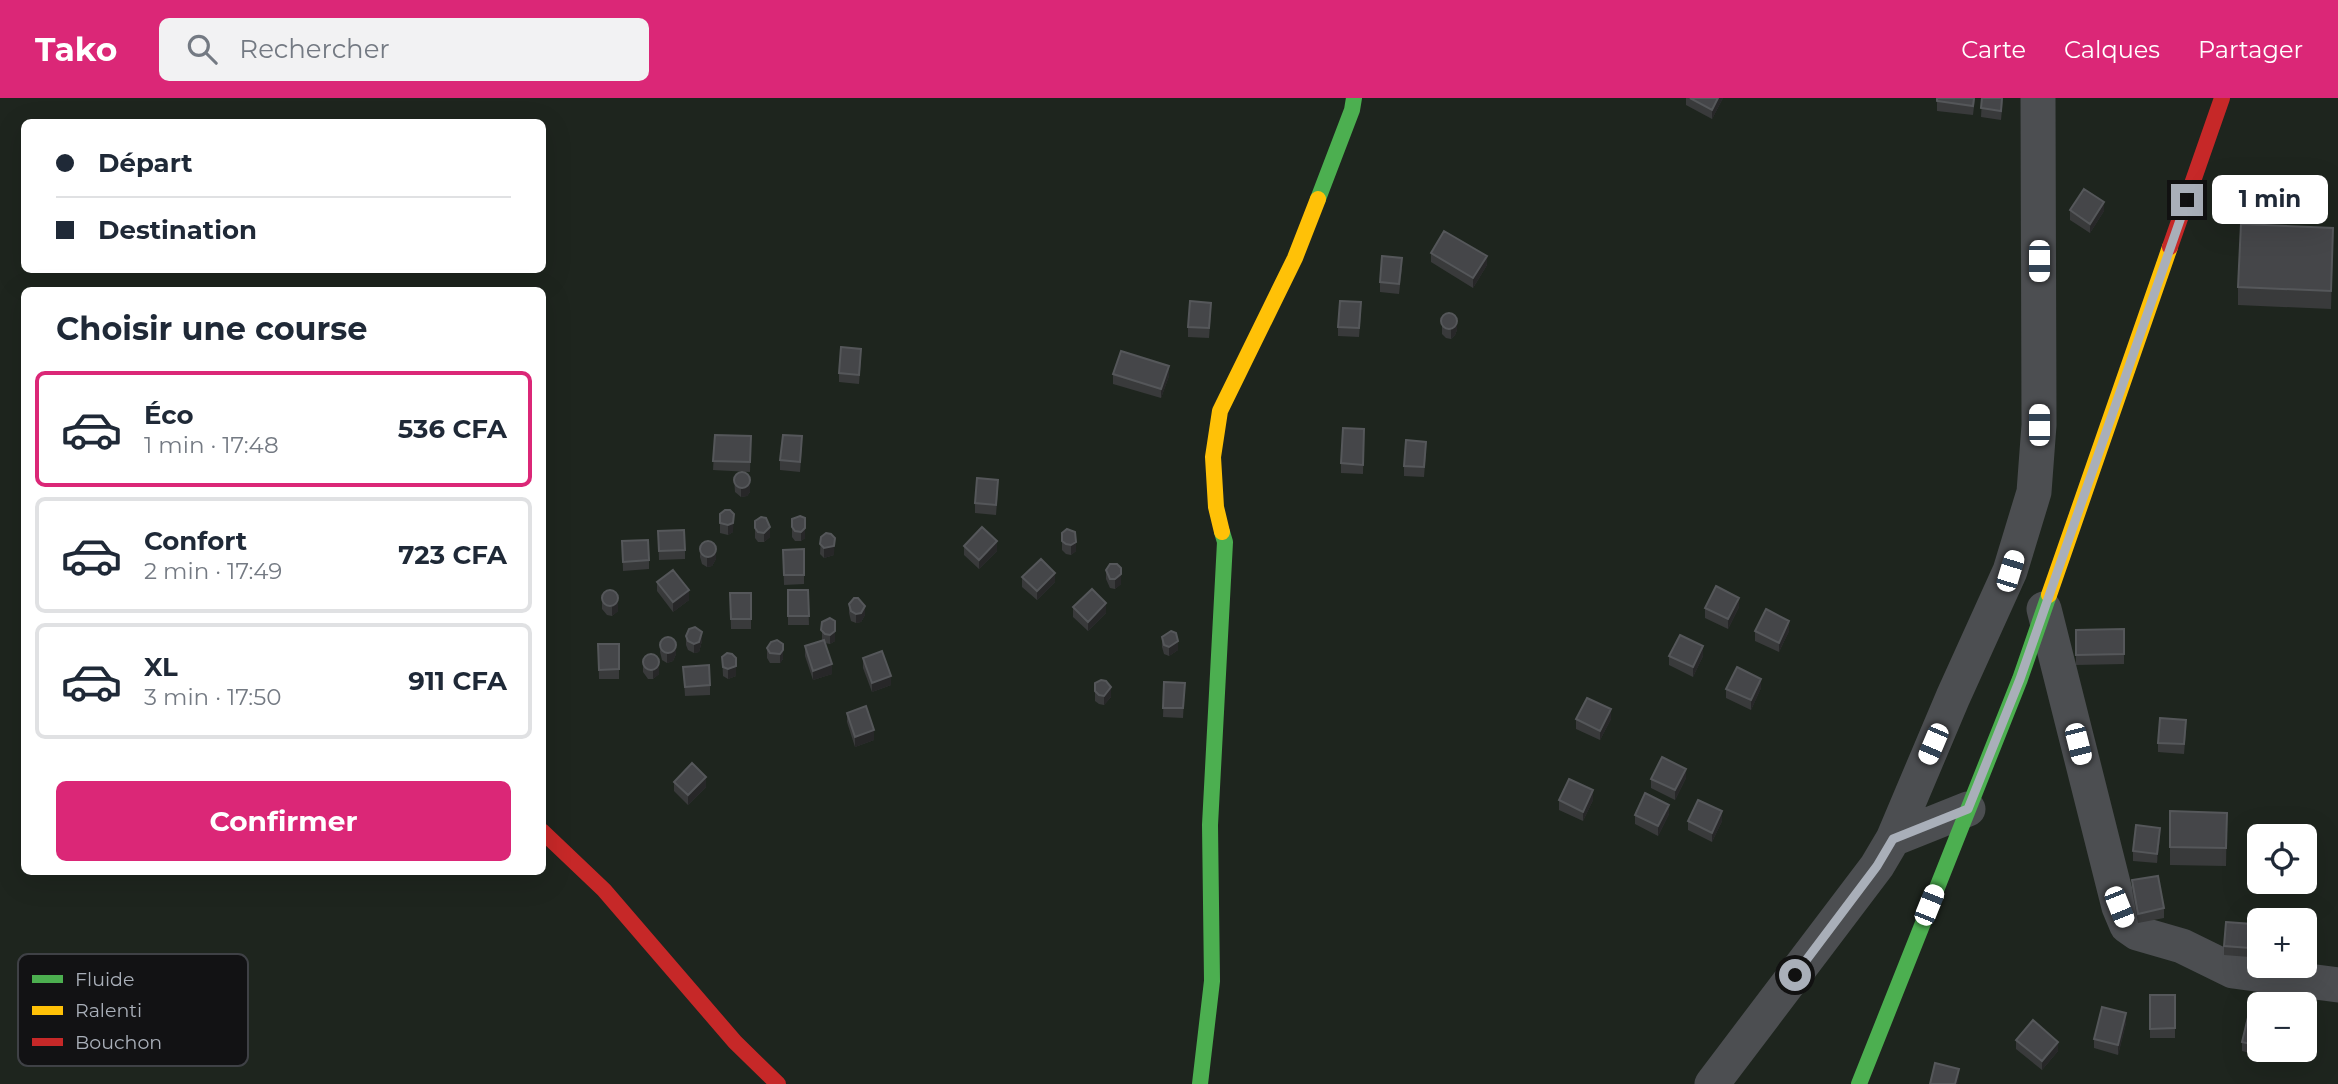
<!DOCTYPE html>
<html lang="fr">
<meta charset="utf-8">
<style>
body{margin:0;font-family:Montserrat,sans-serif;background:#f2f2f3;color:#1f2937;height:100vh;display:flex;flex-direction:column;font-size:26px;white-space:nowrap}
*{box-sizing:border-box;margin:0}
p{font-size:23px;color:#747a83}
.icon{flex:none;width:38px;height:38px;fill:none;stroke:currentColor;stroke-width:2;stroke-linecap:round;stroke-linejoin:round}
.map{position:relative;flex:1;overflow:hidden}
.sheet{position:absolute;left:21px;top:189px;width:525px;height:588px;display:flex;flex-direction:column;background:#fff;border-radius:10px;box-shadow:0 7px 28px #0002}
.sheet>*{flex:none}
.banner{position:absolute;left:21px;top:21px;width:525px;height:154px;border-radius:10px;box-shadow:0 7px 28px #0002;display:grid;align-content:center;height:154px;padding:0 35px;background:#fff}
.controls{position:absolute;left:2247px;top:726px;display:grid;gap:14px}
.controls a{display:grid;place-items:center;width:70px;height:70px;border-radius:10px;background:#fff;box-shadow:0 7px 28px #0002;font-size:35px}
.end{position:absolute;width:32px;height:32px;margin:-16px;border:9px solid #a9afb9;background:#111;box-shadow:0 0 0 4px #111}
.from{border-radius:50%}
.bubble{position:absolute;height:49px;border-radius:10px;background:#fff;box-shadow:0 7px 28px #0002;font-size:23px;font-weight:700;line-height:49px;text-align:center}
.car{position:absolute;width:21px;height:42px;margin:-21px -10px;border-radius:9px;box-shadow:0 0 5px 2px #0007;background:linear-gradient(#fff 24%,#345 0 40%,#fff 0 76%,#345 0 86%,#fff 0)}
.banner b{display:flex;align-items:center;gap:24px;height:66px;font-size:26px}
.banner b+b{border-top:2px solid #e0e1e3}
.banner i{width:18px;height:18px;background:#1f2937}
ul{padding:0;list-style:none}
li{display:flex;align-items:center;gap:21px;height:116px;margin:0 14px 10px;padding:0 21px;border:4px solid #e0e1e3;border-radius:10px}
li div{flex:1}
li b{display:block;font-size:26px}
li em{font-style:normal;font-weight:700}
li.on{border-color:#db2777}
li>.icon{width:63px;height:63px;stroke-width:1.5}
h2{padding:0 35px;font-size:32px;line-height:84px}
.primary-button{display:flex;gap:14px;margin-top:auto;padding:14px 35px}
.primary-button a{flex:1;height:80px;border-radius:10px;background:#db2777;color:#fff;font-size:28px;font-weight:700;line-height:80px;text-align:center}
header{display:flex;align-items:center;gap:42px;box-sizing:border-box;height:98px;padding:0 35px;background:#db2777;color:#fff}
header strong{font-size:33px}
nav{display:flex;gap:38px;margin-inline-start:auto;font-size:24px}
.search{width:490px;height:63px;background:#f2f2f3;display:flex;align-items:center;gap:18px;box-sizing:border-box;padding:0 24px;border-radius:10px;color:#747a83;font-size:26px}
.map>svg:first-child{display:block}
.green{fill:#1e251e;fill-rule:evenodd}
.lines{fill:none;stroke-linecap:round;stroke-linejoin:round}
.street{stroke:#4c4e51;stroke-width:35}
.fast{stroke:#4caf50;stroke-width:16}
.slow{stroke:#ffc107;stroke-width:16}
.jam{stroke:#c62828;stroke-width:16}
.wall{fill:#393a3b}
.shaded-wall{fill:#272728}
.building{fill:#454649;stroke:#55575a;stroke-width:2}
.route{stroke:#a9afb9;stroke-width:9}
.key{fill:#121214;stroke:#3f4146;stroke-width:2}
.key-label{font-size:19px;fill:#a9afb9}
</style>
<header>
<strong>Tako</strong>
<div class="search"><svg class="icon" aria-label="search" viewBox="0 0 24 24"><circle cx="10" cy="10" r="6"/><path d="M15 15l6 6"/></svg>Rechercher</div>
<nav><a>Carte</a><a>Calques</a><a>Partager</a></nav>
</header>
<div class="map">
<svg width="2338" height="986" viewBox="0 0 2338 986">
<rect width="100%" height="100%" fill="#181818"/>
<path class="green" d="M0,0H2338V986H0ZM24,24H542V172H24ZM24,192H542V774H24ZM2259,738H2305V784H2259ZM2259,822H2305V868H2259ZM2259,906H2305V952H2259Z"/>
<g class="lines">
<path class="street" d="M2044,511L2119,809L2127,828L2137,835L2182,848L2233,873L2338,887
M1893,741L1953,599L2010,473L2034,394L2039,327L2038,0
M1712,986L1877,768L1893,741L1968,711"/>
<path class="fast" d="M1318,101L1352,12L1354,0
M1200,986L1212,883L1210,727L1225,444L1222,434
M1859,986L2020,581L2049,497"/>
<path class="slow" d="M1222,434L1216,409L1213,359L1220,313L1295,160L1318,101
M2049,497L2170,149"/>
<path class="jam" d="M2170,149L2222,0
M542,733L604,792L735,944L778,986"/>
</g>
<path class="wall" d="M1686,0H1723L1712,21L1686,7Z
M1937,0H1975L1973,17L1937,13Z
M1982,0H2003L2001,22L1981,19Z
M2070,112L2104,113L2090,135L2070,122Z
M2333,149L2331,211L2238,207V189Z
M1431,155L1487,167L1473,190L1431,164Z
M1402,170L1399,196L1380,194V184Z
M1211,214L1209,240L1188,239V229Z
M1361,214L1359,239L1338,238V229Z
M1442,219L1457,232L1455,237L1451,241L1446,240L1442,236Z
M861,261L859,286L839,284V275Z
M1113,276L1169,278L1161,300L1113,286Z
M1364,331L1363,376L1341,375V365Z
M715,337L751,338L750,374L713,372Z
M802,348L800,374L780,372V362Z
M1426,353L1424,379L1404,378V368Z
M734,380L750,394L747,398L741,399L735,394Z
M998,391L996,417L975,415V405Z
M720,416L733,434L728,437L720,435Z
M792,421L805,440L801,443H795L792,439Z
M755,423L770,439L764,444H758L755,440Z
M658,433L685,452V461L659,462Z
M1062,435L1076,453L1071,457L1066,456L1062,452Z
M821,439L834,457L824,460L820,456Z
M622,443L649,462V471L623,473Z
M964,448L997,453L979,471L964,457Z
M700,449L716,461L712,468L707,469L702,466L700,459Z
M804,451V486L784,487L783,452Z
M1106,472L1121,486L1115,491L1110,490L1106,481Z
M1022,479L1055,484L1037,502L1022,489Z
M657,484L689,502L673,514L657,493Z
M788,492H808L809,527H788Z
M730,495H751V531H731Z
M602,501L618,513L612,518L607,517L602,511Z
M849,506L865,517L861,524L856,525L851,523L849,515Z
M1073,509L1106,515L1088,533L1073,519Z
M1739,509L1728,531L1705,520V510Z
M822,524L835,543L830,546L825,545L832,576L813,582L805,558V548L822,542Z
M2124,531V566L2076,567V532Z
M1755,533H1789L1779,554L1755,543Z
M686,538L702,543L699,554L694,555L688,552L686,547Z
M1162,539L1178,552L1169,558L1164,556L1162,549Z
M777,542L783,561L780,565H770L767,560V550Z
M660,545L676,556L673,563L667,565L662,562L660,554Z
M598,546H619V581H599Z
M1669,558H1703L1693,579L1669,567Z
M722,559L736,578L728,581L723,578Z
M863,560L891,587L872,594L863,570Z
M643,565L659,576L653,581H648L643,574Z
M683,569L710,587V597L685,598Z
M1164,584L1185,585L1183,620L1163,619Z
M1095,585L1111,599L1104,607L1099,606L1095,603Z
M1761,590L1751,612L1726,600V591Z
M847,615L874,642L855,649L847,624Z
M1576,621H1611L1600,642L1576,631Z
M2186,632L2184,656L2158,654V645Z
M1686,680L1675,702L1651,690V681Z
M674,684L706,689L688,707L674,693Z
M1559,702H1593L1583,723L1559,712Z
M2170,713L2227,715L2226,768L2170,767Z
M1669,716L1658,738L1635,726V717Z
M1688,723H1722L1712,744L1688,732Z
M2160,740L2157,765L2133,763V753Z
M2132,782L2164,810V820L2138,825L2132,792Z
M2252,835L2250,859L2224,857V848Z
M2150,897H2175V940H2150Z
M2259,914V952H2268L2266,959L2242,953V944Z
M2126,925L2118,957L2094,950V941Z
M2016,942L2058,953L2042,972L2016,951Z"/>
<path class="shaded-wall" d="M1718,0H1723L1712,21V12Z
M2104,104V113L2090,135V126Z
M2333,130V149L2331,211V193Z
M1487,158V167L1473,190V180Z
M1457,223V232L1455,237L1451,241V231Z
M1169,268V278L1161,300V291Z
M750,384V394L747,398L741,399V390Z
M734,416L733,434L728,437V427Z
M770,429V439L764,444V435Z
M805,430V440L801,443V434Z
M835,440L834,457L824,460V450Z
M997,443V453L979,471V462Z
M1076,444V453L1071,457V447Z
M716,451V461L712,468L707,469V459Z
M1055,475V484L1037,502V493Z
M1121,476V486L1115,491V481Z
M689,492V502L673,514V504Z
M1739,500V509L1728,531V521Z
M618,503V513L612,518V508Z
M1106,505V515L1088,533V524Z
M865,508V517L861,524L856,525V516Z
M1789,523V533L1779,554V545Z
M835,533V543L830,546V537Z
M702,534V543L699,554L694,555V546Z
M1178,543V552L1169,558V549Z
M676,547V556L673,563L667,565V555Z
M1703,548V558L1693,579V569Z
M783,552V561L780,565V556Z
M736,560V578L728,581V571Z
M832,566V576L813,582V573Z
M659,567V576L653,581V572Z
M891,578V587L872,594V585Z
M1761,581V590L1751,612V602Z
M1111,589V599L1104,607V598Z
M1611,611V621L1600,642V633Z
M874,632V642L855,649V639Z
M1686,671V680L1675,702V692Z
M706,679V689L688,707V697Z
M1593,692V702L1583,723V714Z
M1669,707V716L1658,738V728Z
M1722,713V723L1712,744V735Z
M2160,730V740L2157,765V756Z
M2126,915V925L2118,957V947Z
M2058,944V953L2042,972V963Z
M1959,971V980L1958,986H1955Z"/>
<path class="building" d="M1690,0H1718L1712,12Z
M1937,0H1974L1973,8L1937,3Z
M1982,0H2002L2001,13L1981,10Z
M2084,91L2104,104L2090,126L2070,112Z
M2241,126L2333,130L2331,193L2238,189Z
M1444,133L1487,158L1473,180L1431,155Z
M1382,158L1402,160L1399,186L1380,184Z
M1190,203L1211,205L1209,230L1188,229Z
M1340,203L1361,204L1359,230L1338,229Z
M1441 223a8 8 0 1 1 16 0a8 8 0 1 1-16 0Z
M841,249L861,251L859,277L839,275Z
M1121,253L1169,268L1161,291L1113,276Z
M1343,330L1364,331L1363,367L1341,365Z
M715,337L751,338L750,364L713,363Z
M783,337L802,338L800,364L780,362Z
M1406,342L1426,344L1424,369L1404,368Z
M734 382a8 8 0 1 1 16 0a8 8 0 1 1-16 0Z
M977,380L998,382L996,407L975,405Z
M725,412H730L734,416L733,425L728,427L720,425V416Z
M800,418L805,420V430L801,434L795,433L792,429V421Z
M761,419L766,420L770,429L764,435L758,434L755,430V423Z
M982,429L997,443L979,462L964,448Z
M1067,431L1075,434L1076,444L1071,447L1066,446L1062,443V435Z
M684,432L685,452L659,453L658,433Z
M826,435L831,436L835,440L834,448L824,450L820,446L821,439Z
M648,442L649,462L623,464L622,443Z
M700 451a8 8 0 1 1 16 0a8 8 0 1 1-16 0Z
M804,451V477H784L783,452Z
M1041,461L1055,475L1037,493L1022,479Z
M1110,466H1117L1121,470V476L1115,481H1110L1106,472Z
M673,472L689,492L673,504L657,484Z
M1716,488L1739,500L1728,521L1705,510Z
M1092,491L1106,505L1088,524L1073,509Z
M788,492H808L809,518H788Z
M602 500a8 8 0 1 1 16 0a8 8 0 1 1-16 0Z
M730,495H751V521H731Z
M854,500H858L865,508L861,515L856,516L851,513L849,506Z
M1766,511L1789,523L1779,545L1755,533Z
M830,520L835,523V533L830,537L825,536L821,532L822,524Z
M695,529L702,534L699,544L694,546L688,543L686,538L689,531Z
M2124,531V556L2076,557V532Z
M1171,533L1176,535L1178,543L1169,549L1164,547L1162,539Z
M1680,537L1703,548L1693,569L1669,558Z
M660 547a8 8 0 1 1 16 0a8 8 0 1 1-16 0Z
M777,542L783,546V552L780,556L770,555L767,550L771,544Z
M824,542L832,566L813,573L805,548Z
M598,546H619V571L599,572Z
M882,553L891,578L872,585L863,560Z
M727,555L732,556L736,560V568L728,571L723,569L722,559Z
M643 564a8 8 0 1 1 16 0a8 8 0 1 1-16 0Z
M709,567L710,587L685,589L683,569Z
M1737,569L1761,581L1751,602L1726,591Z
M1101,582L1106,583L1111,589L1104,598L1099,597L1095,593V585Z
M1164,584L1185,585L1183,610H1163Z
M1587,600L1611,611L1600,633L1576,621Z
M866,608L874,632L855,639L847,615Z
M2160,620L2186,622L2184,646L2158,645Z
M1662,659L1686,671L1675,692L1651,681Z
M692,665L706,679L688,697L674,684Z
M1569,681L1593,692L1583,714L1559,702Z
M1645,695L1669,707L1658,728L1635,717Z
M1698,702L1722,713L1712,735L1688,723Z
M2170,713L2227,715L2226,750L2170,749Z
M2136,727L2160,730L2157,756L2133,753Z
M2158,778L2164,810L2138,816L2132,782Z
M2226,824L2252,826L2250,850L2224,848Z
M2150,897H2175V930L2150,931Z
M2102,909L2126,915L2118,947L2094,941Z
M2250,911L2259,914V948L2242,944Z
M2033,922L2058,944L2042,963L2016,942Z
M1935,965L1959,971L1955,986H1930Z"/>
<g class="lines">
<path class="route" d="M1795,877L1877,768L1893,741L1968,711L2020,581L2187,102"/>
</g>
<rect x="18" y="856" width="230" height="112" rx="10" class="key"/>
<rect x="32" y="877" width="31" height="8" fill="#4caf50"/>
<rect x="32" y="908" width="31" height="9" fill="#ffc107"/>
<rect x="32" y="940" width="31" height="8" fill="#c62828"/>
<g class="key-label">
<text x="75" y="888">Fluide</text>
<text x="75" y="919">Ralenti</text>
<text x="75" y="951">Bouchon</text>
</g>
</svg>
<div class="controls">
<a><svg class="icon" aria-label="locate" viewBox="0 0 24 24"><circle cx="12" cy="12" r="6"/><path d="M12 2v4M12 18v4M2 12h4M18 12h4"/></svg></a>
<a>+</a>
<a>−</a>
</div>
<i class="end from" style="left:1795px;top:877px"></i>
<i class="end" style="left:2187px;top:102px"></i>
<div class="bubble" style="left:2212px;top:77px;width:116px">1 min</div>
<i class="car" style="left:2039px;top:163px;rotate:180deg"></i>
<i class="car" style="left:2039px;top:327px;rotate:0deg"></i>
<i class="car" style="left:2010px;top:473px;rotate:17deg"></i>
<i class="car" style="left:1933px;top:646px;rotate:203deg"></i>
<i class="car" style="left:2078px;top:646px;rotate:166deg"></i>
<i class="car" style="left:1929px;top:807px;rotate:22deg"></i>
<i class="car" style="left:2119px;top:809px;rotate:158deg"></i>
<div class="banner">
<b><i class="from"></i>Départ</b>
<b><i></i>Destination</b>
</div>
<section class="sheet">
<h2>Choisir une course</h2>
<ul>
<li class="on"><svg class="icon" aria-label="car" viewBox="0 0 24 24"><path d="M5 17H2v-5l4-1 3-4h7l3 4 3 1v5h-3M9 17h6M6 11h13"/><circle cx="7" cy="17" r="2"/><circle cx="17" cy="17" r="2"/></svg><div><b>Éco</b><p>1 min · 17:48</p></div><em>536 CFA</em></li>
<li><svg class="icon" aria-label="car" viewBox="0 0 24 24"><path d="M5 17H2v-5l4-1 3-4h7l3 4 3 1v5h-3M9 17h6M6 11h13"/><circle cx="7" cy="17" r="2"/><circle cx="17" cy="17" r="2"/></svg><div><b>Confort</b><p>2 min · 17:49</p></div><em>723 CFA</em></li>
<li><svg class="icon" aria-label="car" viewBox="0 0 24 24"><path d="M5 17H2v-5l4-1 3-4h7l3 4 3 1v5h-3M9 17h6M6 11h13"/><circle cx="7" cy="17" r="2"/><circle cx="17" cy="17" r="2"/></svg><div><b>XL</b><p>3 min · 17:50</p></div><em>911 CFA</em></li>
</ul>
<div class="primary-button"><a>Confirmer</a></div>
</section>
</div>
